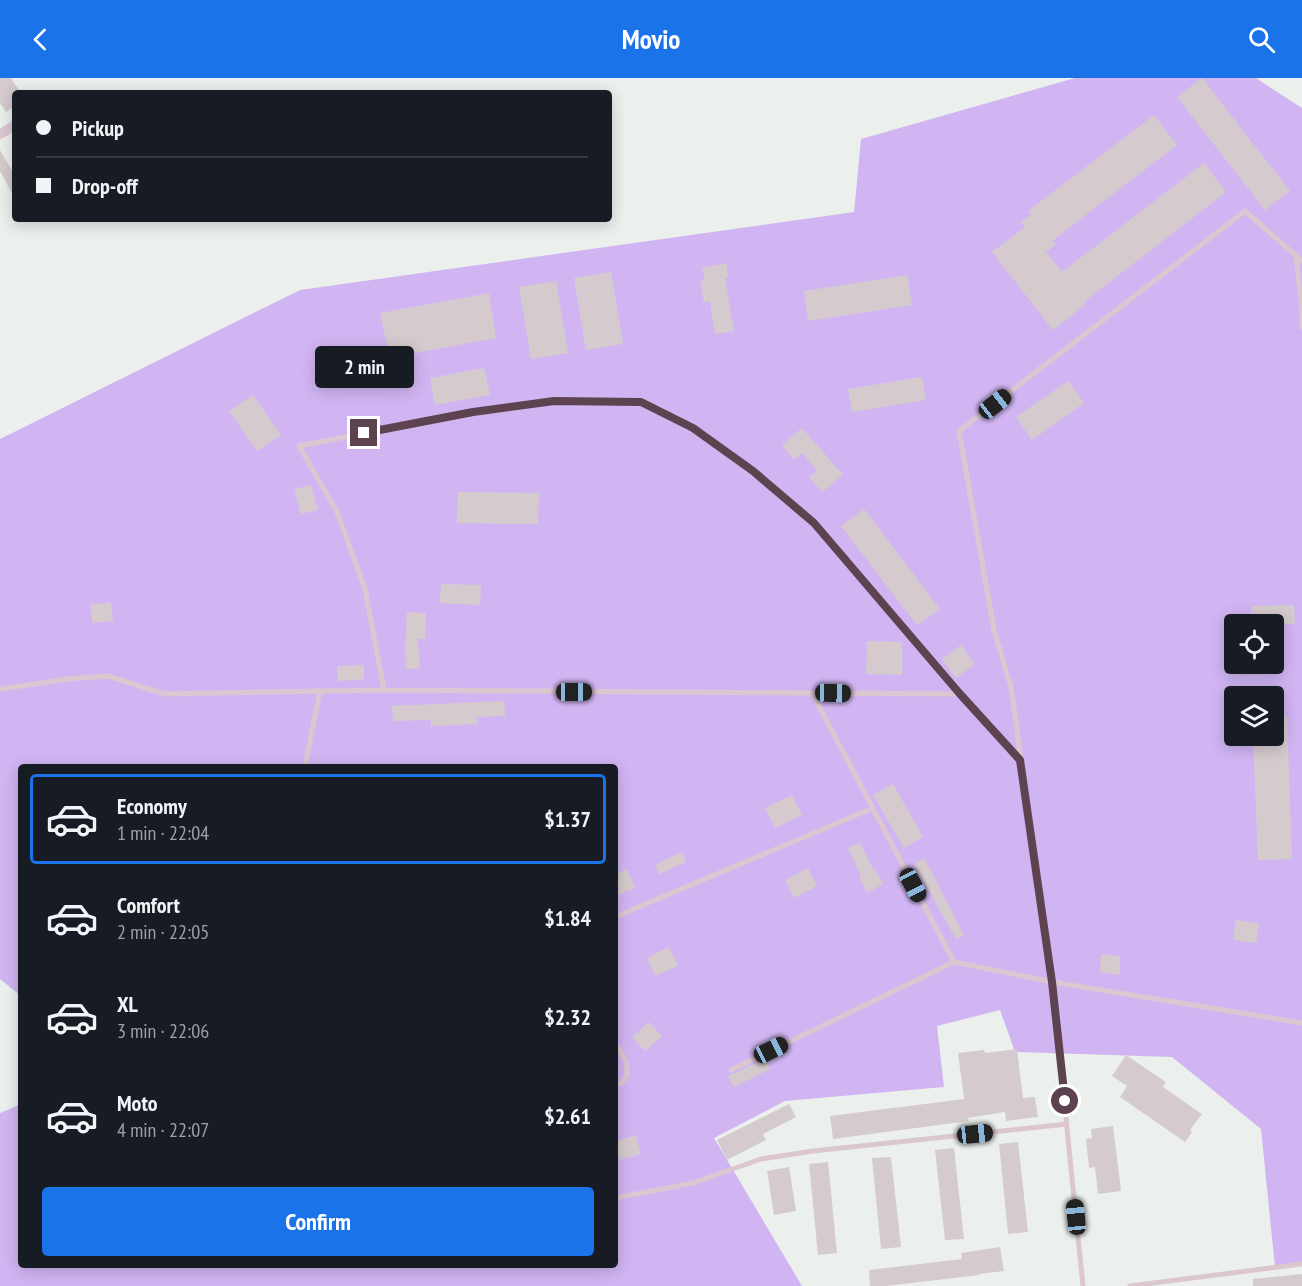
<!DOCTYPE html>
<meta charset="utf-8">
<style>
body{margin:0;font-family:"PT Sans Narrow",sans-serif;background:#242831;color:#f1f3f6;height:100vh;display:flex;flex-direction:column;font-size:22px;white-space:nowrap}
*{box-sizing:border-box;margin:0}
p{font-size:20px;color:#9ea1a6}
.icon{flex:none;width:33px;height:33px;fill:none;stroke:currentColor;stroke-width:2;stroke-linecap:round;stroke-linejoin:round}
.map{position:relative;flex:1;overflow:hidden}
.details{position:absolute;left:18px;top:686px;width:600px;height:504px;display:flex;flex-direction:column;background:#171b24;border-radius:6px;box-shadow:0 3px 15px #0003}
.details>*{flex:none}
.banner{position:absolute;left:12px;top:12px;width:600px;height:132px;border-radius:6px;box-shadow:0 3px 15px #0003;display:grid;align-content:center;height:132px;padding:0 24px;background:#171b24}
.fabs{position:absolute;left:1224px;top:536px;display:grid;gap:12px}
.fabs a{display:grid;place-items:center;width:60px;height:60px;border-radius:6px;background:#171b24;box-shadow:0 3px 15px #0003;font-size:30px}
.end{position:absolute;width:27px;height:27px;margin:-14px;border:8px solid #5c434f;background:#fff;box-shadow:0 0 0 3px #fff}
.from{border-radius:50%}
.bubble{position:absolute;height:42px;border-radius:6px;background:#171b24;box-shadow:0 3px 15px #0003;font-size:20px;font-weight:700;line-height:42px;text-align:center}
.car{position:absolute;width:18px;height:36px;margin:-18px -9px;border-radius:8px;box-shadow:0 0 4px 2px #0007;background:linear-gradient(#222 24%,#8ab4d8 0 40%,#222 0 76%,#8ab4d8 0 86%,#222 0)}
.banner b{display:flex;align-items:center;gap:21px;height:57px;font-size:22px}
.banner b+b{border-top:2px solid #363941}
.banner i{width:15px;height:15px;background:#f1f3f6}
ul{padding:10px 0 0;list-style:none}
li{display:flex;align-items:center;gap:18px;height:90px;margin:0 12px 9px;padding:0 12px;border:3px solid transparent;border-radius:6px}
li div{flex:1}
li b{display:block;font-size:22px}
li em{font-style:normal;font-weight:700}
li.current{border-color:#1a73e8}
li>.icon{width:54px;height:54px;stroke-width:1.5}
.button{display:flex;gap:12px;margin-top:auto;padding:12px 24px}
.button a{flex:1;height:69px;border-radius:6px;background:#1a73e8;color:#fff;font-size:24px;font-weight:700;line-height:69px;text-align:center}
header{display:flex;justify-content:space-between;align-items:center;height:78px;padding:0 24px;background:#1a73e8;color:#fff;font-size:27px;font-weight:700}
.map>svg:first-child{display:block}
.green{fill:#d1b5f3;fill-rule:evenodd}
.building{fill:#d5cbce}
.lines{fill:none;stroke-linecap:round;stroke-linejoin:round}
.service{stroke:#dcc7d1;stroke-width:5}
.minor{stroke:#dcc7d1;stroke-width:10}
.route{stroke:#5c434f;stroke-width:8}
</style>
<header><svg class="icon" aria-label="back" viewBox="0 0 24 24"><path d="M15 5l-7 7 7 7"/></svg>Movio<svg class="icon" aria-label="search" viewBox="0 0 24 24"><circle cx="10" cy="10" r="6"/><path d="M15 15l6 6"/></svg></header>
<div class="map">
<svg width="1302" height="1208" viewBox="0 0 1302 1208">
<rect width="100%" height="100%" fill="#ecf0ed"/>
<path class="green" d="M1075,0H1256L1302,30V1186L1275,1189L1261,1051L1172,979L1015,974L1000,932L937,948L944,1009L785,1023L714,1060L802,1208H0V1035L21,1026V1186H615V688H21V918L0,901V361L300,212L854,134L861,61ZM1234,546H1274V585H1234ZM1234,618H1274V657H1234Z"/>
<path class="building" d="M0,0H11L21,15H15V28L6,34L0,25Z
M1202,0L1290,113L1265,132L1177,19Z
M1154,37L1177,67L1052,163L1056,167L1046,174L1062,194L1204,85L1226,114L1084,224L1086,226L1053,252L992,174L1025,149L1021,144L1031,137L1028,133Z
M0,72L15,98V121L0,93Z
M726,185L728,199L725,200L734,253L715,256L710,223L704,224L700,203H705L702,190Z
M611,194L623,266L586,272L574,200Z
M907,197L912,227L808,243L804,213Z
M556,203L568,275L531,281L519,209Z
M489,215L496,260L404,277L405,279L393,283L390,272H388L380,235Z
M484,290L490,317L435,327L430,300Z
M922,299L926,322L852,334L848,311Z
M1068,303L1084,325L1032,362L1016,339Z
M253,317L281,357L257,373L229,333Z
M802,350L843,397L822,414L809,399L817,392L802,375L794,382L782,367Z
M311,407L318,432L301,436L294,411Z
M458,414L539,415L538,446L457,445Z
M864,431L940,531L919,546H916L841,448Z
M441,506L481,507L480,527L440,525Z
M111,525L113,543L92,545L91,526Z
M1294,527L1295,546H1251V528Z
M407,534L426,535L425,561H418L420,590L406,591L405,571Z
M867,563L902,564V597L866,596Z
M961,567L975,586L956,600L942,581Z
M364,587V601L338,603L337,588Z
M504,623L505,638L477,639V646L431,648V642L393,643L392,628Z
M1287,638L1292,781L1258,782L1253,657H1274V639Z
M893,706L923,759L904,770L873,717Z
M792,717L802,737L775,750L765,730Z
M860,765L873,791L874,790L883,806L867,815L859,798H861L848,770Z
M682,774L686,784L659,796L655,787Z
M924,780L964,857L956,861L914,786Z
M808,790L817,808L794,820L785,802Z
M627,791L635,810L615,818V796Z
M1236,842L1259,845L1256,865L1233,862Z
M669,869L678,888L655,898L647,880Z
M1101,876L1120,878V897L1100,894Z
M649,944L662,958L645,973L632,959Z
M1017,971L1023,1020L1035,1019L1038,1039L1006,1043L1005,1034L968,1040L969,1043L833,1061L830,1038L964,1021L958,975L984,972L985,975Z
M1126,977L1166,1004L1163,1009L1202,1036L1190,1052L1192,1054L1185,1064L1120,1019L1127,1008L1112,998Z
M765,981L770,991L734,1009L728,998Z
M789,1026L796,1039L763,1056L766,1062L727,1082L717,1062Z
M1113,1048L1121,1113L1098,1116L1095,1089L1089,1090L1086,1061L1092,1060L1091,1051Z
M636,1057L641,1076L619,1082L615,1063Z
M1018,1064L1028,1154L1008,1156L999,1066Z
M954,1070L964,1161L945,1162L935,1072Z
M891,1079L901,1169L881,1171L872,1080Z
M828,1084L837,1175L818,1177L809,1086Z
M789,1089L796,1133L774,1137L767,1093Z
M1000,1169L1004,1193L979,1196V1197L886,1208H870L869,1192L962,1181L961,1175Z
M1302,1196V1208H1253V1201Z"/>
<g class="lines">
<path class="service" d="M1296,179L1302,231V249
M0,611L68,601L108,598L165,616L384,612L960,616
M384,612L365,511L337,434L299,368L473,334L554,323L641,324L693,350L753,393L814,445L960,616L1019,681
M305,688L320,613
M615,839L873,730
M954,884L1052,904L1302,945
M615,965C622,975 633,991 623,1003C621,1005 618,1007 615,1009
M731,992L954,884L812,615
M615,1120L693,1105L761,1081L813,1073L1067,1046
M1083,1208L1052,904L1011,609L994,552L959,353L1245,133L1302,183
M1130,1208L1302,1186"/>
<path class="minor" d="M0,56L15,47"/>
</g>
<g class="lines">
<path class="route" d="M364,355L473,334L554,323L641,324L693,350L753,393L814,445L960,616L1020,682L1052,904L1065,1023"/>
</g>
</svg>
<div class="fabs">
<a><svg class="icon" aria-label="locate" viewBox="0 0 24 24"><circle cx="12" cy="12" r="6"/><path d="M12 2v4M12 18v4M2 12h4M18 12h4"/></svg></a>
<a><svg class="icon" aria-label="layers" viewBox="0 0 24 24"><path d="M12 4l9 5-9 5-9-5zM3 14l9 5 9-5"/></svg></a>
</div>
<i class="end from" style="left:1065px;top:1023px"></i>
<i class="end" style="left:364px;top:355px"></i>
<div class="bubble" style="left:315px;top:268px;width:99px">2 min</div>
<i class="car" style="left:995px;top:326px;rotate:52deg"></i>
<i class="car" style="left:574px;top:614px;rotate:90deg"></i>
<i class="car" style="left:833px;top:615px;rotate:91deg"></i>
<i class="car" style="left:913px;top:807px;rotate:152deg"></i>
<i class="car" style="left:771px;top:972px;rotate:64deg"></i>
<i class="car" style="left:975px;top:1056px;rotate:84deg"></i>
<i class="car" style="left:1076px;top:1139px;rotate:354deg"></i>
<div class="banner">
<b><i class="from"></i>Pickup</b>
<b><i></i>Drop-off</b>
</div>
<section class="details">
<ul>
<li class="current"><svg class="icon" aria-label="car" viewBox="0 0 24 24"><path d="M5 17H2v-5l4-1 3-4h7l3 4 3 1v5h-3M9 17h6M6 11h13"/><circle cx="7" cy="17" r="2"/><circle cx="17" cy="17" r="2"/></svg><div><b>Economy</b><p>1 min · 22:04</p></div><em>$1.37</em></li>
<li><svg class="icon" aria-label="car" viewBox="0 0 24 24"><path d="M5 17H2v-5l4-1 3-4h7l3 4 3 1v5h-3M9 17h6M6 11h13"/><circle cx="7" cy="17" r="2"/><circle cx="17" cy="17" r="2"/></svg><div><b>Comfort</b><p>2 min · 22:05</p></div><em>$1.84</em></li>
<li><svg class="icon" aria-label="car" viewBox="0 0 24 24"><path d="M5 17H2v-5l4-1 3-4h7l3 4 3 1v5h-3M9 17h6M6 11h13"/><circle cx="7" cy="17" r="2"/><circle cx="17" cy="17" r="2"/></svg><div><b>XL</b><p>3 min · 22:06</p></div><em>$2.32</em></li>
<li><svg class="icon" aria-label="car" viewBox="0 0 24 24"><path d="M5 17H2v-5l4-1 3-4h7l3 4 3 1v5h-3M9 17h6M6 11h13"/><circle cx="7" cy="17" r="2"/><circle cx="17" cy="17" r="2"/></svg><div><b>Moto</b><p>4 min · 22:07</p></div><em>$2.61</em></li>
</ul>
<div class="button"><a>Confirm</a></div>
</section>
</div>
